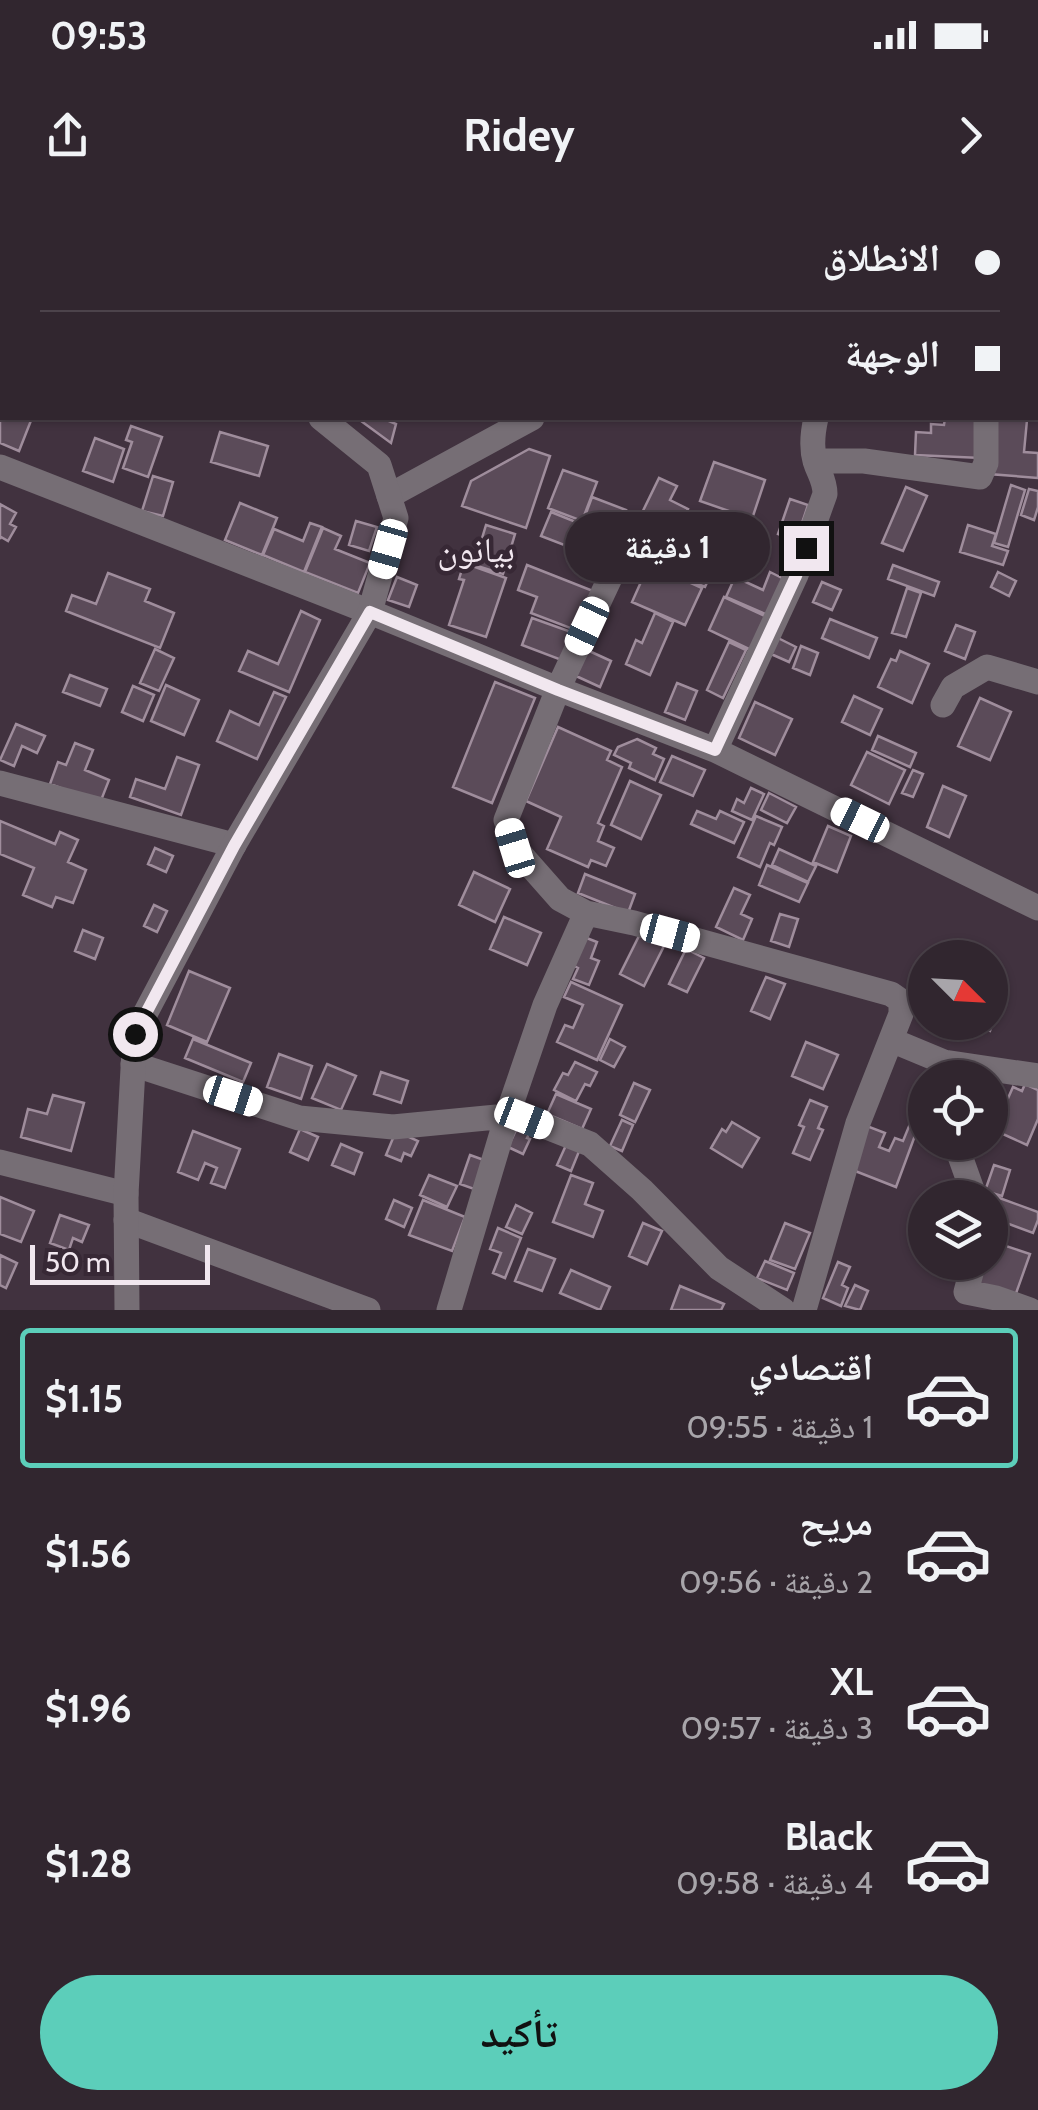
<!DOCTYPE html>
<html lang="ar">
<meta charset="utf-8">
<style>
body{margin:0;font-family:Cabin,"Noto Naskh Arabic",sans-serif;background:#3d323b;color:#f1f3f6;direction:rtl;height:100vh;display:flex;flex-direction:column;font-size:38px;white-space:nowrap}
*{box-sizing:border-box;margin:0}
p{font-size:32px;color:#a8a5aa}
.icon{flex:none;width:55px;height:55px;fill:none;stroke:currentColor;stroke-width:2;stroke-linecap:round;stroke-linejoin:round}
.map{position:relative;height:1110px;overflow:hidden;direction:ltr}
.side{display:flex;flex-direction:column;background:#31262f;flex:1}
.side>*{flex:none}
.hud{position:absolute;left:0px;top:0px;width:1040px;height:220px;box-shadow:0 2px 8px #0004,0 0 0 2px #4c434b;direction:rtl;display:grid;align-content:center;height:220px;padding:0 40px;background:#31262f}
.needle{width:65px;rotate:114deg}
.controls{position:absolute;left:908px;top:740px;display:grid;gap:20px}
.controls a{display:grid;place-items:center;width:100px;height:100px;border-radius:50%;background:#31262f;box-shadow:0 2px 8px #0004,0 0 0 2px #4c434b;font-size:50px}
.scale{position:absolute;left:30px;bottom:25px;width:180px;box-sizing:border-box;padding-left:10px;border:5px solid #f1e7ef;border-top:0;font-size:28px;line-height:35px;white-space:nowrap;color:#f1e7ef;-webkit-text-stroke:8px #372835;paint-order:stroke}
.end{position:absolute;width:45px;height:45px;margin:-22px;border:12px solid #f1e7ef;background:#111;box-shadow:0 0 0 5px #111}
.from{border-radius:50%}
.bubble{position:absolute;height:70px;border-radius:35px;background:#31262f;box-shadow:0 2px 8px #0004,0 0 0 2px #4c434b;font-size:32px;font-weight:700;line-height:70px;text-align:center;direction:rtl}
.car{position:absolute;width:30px;height:60px;margin:-30px -15px;border-radius:12px;box-shadow:0 0 8px 2px #0007;background:linear-gradient(#fff 24%,#345 0 40%,#fff 0 76%,#345 0 86%,#fff 0)}
.hud b{display:flex;align-items:center;gap:35px;height:95px;font-size:38px}
.hud b+b{border-top:2px solid #4c434b}
.hud i{width:25px;height:25px;background:#f1f3f6}
ul{padding:18px 0 0;list-style:none}
li{display:flex;align-items:center;gap:30px;height:140px;margin:0 20px 15px;padding:0 20px;border:5px solid transparent;border-radius:10px}
li div{flex:1}
li b{display:block;font-size:38px}
li em{font-style:normal;font-weight:700}
li.active{border-color:#5cceba}
li>.icon{width:90px;height:90px;stroke-width:1.5}
.primary-button{display:flex;gap:20px;margin-top:auto;padding:20px 40px}
.primary-button a{flex:1;height:115px;border-radius:60px;background:#5cceba;color:#111;font-size:40px;font-weight:700;line-height:115px;text-align:center}
.status{display:flex;justify-content:space-between;align-items:center;height:70px;padding:0 50px;background:#31262f;direction:ltr}
.status svg{height:28px;fill:currentColor}
header{display:flex;justify-content:space-between;align-items:center;height:130px;padding:0 40px;background:#31262f;font-size:45px;font-weight:700}
.map>svg:first-child{display:block}
.building{fill:#5b4b59;stroke:#9f8d9c;stroke-width:2.5}
.lines{fill:none;stroke-linecap:round;stroke-linejoin:round}
.minor{stroke:#766e75;stroke-width:25}
.tertiary{stroke:#766e75;stroke-width:25}
.route{stroke:#f1e7ef;stroke-width:12}
.labels{text-anchor:middle;dominant-baseline:central;stroke-width:9;stroke-linejoin:round;paint-order:stroke}
.quarter-label{font-size:35px;fill:#f1e7ef;stroke:#372835}
</style>
<div class="status"><b>09:53</b><svg viewBox="0 0 49 12"><path d="M0 12V9h3v3zM5 12V6h3v6zM10 12V3h3v9zM15 12V0h3v12zM26 1h20v11H26zM47 4h2v5h-2z"/></svg></div>
<header><svg class="icon" aria-label="forward" viewBox="0 0 24 24"><path d="M9 5l7 7-7 7"/></svg>Ridey<svg class="icon" aria-label="share" viewBox="0 0 24 24"><path d="M12 15V3M7 8l5-5 5 5M5 13v7h14v-7"/></svg></header>
<div class="map">
<svg width="1038" height="1110" viewBox="0 0 1038 1110">
<rect width="100%" height="100%" fill="#41323f"/>
<path class="building" d="M2,201V218H32L19,251L0,243V208Z
M357,218H382L396,224L391,243Z
M945,218L983,219L981,258L915,255L916,232L931,233V224L944,225Z
M994,218L1027,220L1024,252L1038,253V278L989,274Z
M131,226L162,237L148,277L123,268L132,242L126,240Z
M220,232L268,246L259,276L211,262Z
M95,238L124,249L113,282L83,271Z
M529,249L550,256L526,328L462,306L471,281Z
M714,262L765,280L752,319L700,301Z
M563,270L597,282L582,321L548,308Z
M153,276L173,282L163,316L142,311Z
M659,278L677,286L670,300L688,309L673,338L638,321Z
M1011,285L1025,290L1008,347L994,343Z
M906,287L927,296L903,351L882,343Z
M1029,289L1038,291V307L1034,320L1021,315Z
M592,297L626,310L619,329L585,316Z
M790,299L808,305L796,341L778,334Z
M240,303L277,318L262,355L225,340Z
M0,304L16,313L10,324L16,327L8,341L1,337L0,339Z
M551,312L586,326L577,350L541,336Z
M630,319L648,327L634,357L616,349Z
M356,321L377,327L369,351L349,345Z
M310,323L322,327L304,372L263,355L274,329L303,341Z
M486,325L515,334L503,374L474,365Z
M968,325L996,334L992,346L1008,351L1003,365L960,352Z
M323,328L341,336L335,349L370,363L358,393L305,372Z
M681,337L701,346L686,378L649,362L657,344L674,351Z
M708,348L720,354L705,387L693,382Z
M464,363L506,378L486,437L449,425L464,380L459,379Z
M649,364L702,388L685,425L632,402Z
M527,365L593,391L578,431L531,413L537,397L518,390Z
M893,365L939,382L934,396L888,379Z
M770,372L786,380L770,416L726,397L735,377L763,390Z
M998,372L1016,381L1009,396L991,387Z
M108,373L150,389L145,401L174,413L160,448L66,411L72,395L96,404Z
M397,377L417,385L409,407L388,400Z
M822,382L841,390L832,410L813,402Z
M907,388L921,393L906,437L892,433Z
M724,397L767,417L751,450L709,430Z
M301,411L320,420L289,492L239,471L248,451L278,464Z
M655,413L673,422L650,475L626,464L636,440L642,443Z
M532,418L574,433L564,461L522,445Z
M830,419L877,438L869,458L822,438Z
M956,425L975,432L965,459L945,451Z
M778,438L796,447L789,462L771,454Z
M729,442L746,450L723,498L707,490Z
M801,446L818,453L810,475L793,468Z
M155,449L174,458L159,491L140,483Z
M587,450L611,461L600,487L576,476Z
M900,451L929,464L912,503L878,487L891,459L896,461Z
M70,475L107,489L100,506L63,492Z
M495,482L535,498L492,603L453,587Z
M677,483L697,491L685,520L665,512Z
M166,485L199,500L184,535L151,521Z
M133,486L154,495L143,521L122,512Z
M274,492L286,497L257,559L217,541L230,511L259,525Z
M854,496L882,509L870,535L842,522Z
M980,498L1011,512L990,560L958,546Z
M755,502L792,519L775,555L739,538Z
M16,524L45,536L37,553L22,546L14,566L0,560Z
M558,527L611,551L607,560L622,567L598,623L604,626L598,641L614,648L606,666L591,660L588,667L547,649L561,617L526,601Z
M878,536L916,553L910,567L872,550Z
M637,539L656,548L653,554L664,559L655,580L629,568L631,563L614,555L618,547Z
M75,543L93,550L85,570L109,580L100,603L50,584L58,562L66,565Z
M867,552L905,570L889,604L851,585Z
M672,556L705,570L693,596L660,582Z
M177,557L199,565L181,615L130,597L136,579L165,589Z
M913,570L923,574L913,597L902,593Z
M630,581L661,595L641,639L611,625Z
M943,586L966,596L949,637L927,627Z
M751,588L764,594L752,620L732,611L737,599L744,603Z
M769,593L796,607L787,623L761,610Z
M697,611L716,619L720,611L744,622L734,643L691,624Z
M756,616L782,627L774,645L770,643L760,667L738,657Z
M0,621L55,644L60,632L78,640L68,662L86,670L73,703L56,697L52,707L23,695L34,668L0,654Z
M828,626L851,636L837,672L813,662Z
M155,648L173,656L166,672L148,664Z
M779,649L816,666L808,682L772,665Z
M767,665L808,683L799,702L759,685Z
M474,672L510,689L495,722L459,705Z
M585,674L635,694L628,713L578,693Z
M734,688L750,695L741,714L752,719L743,740L716,727Z
M154,705L167,711L157,732L144,726Z
M780,714L798,719L789,747L771,741Z
M504,717L541,733L527,765L490,749Z
M83,730L103,738L95,759L75,751Z
M642,730L666,742L644,786L620,774Z
M584,737L597,742L591,758L599,761L589,785L573,779L578,768L572,765Z
M686,749L704,758L687,792L669,784Z
M189,771L230,788L207,842L167,825Z
M766,777L785,784L770,819L751,811Z
M571,782L622,805L597,860L557,842L565,825L573,828L583,805L564,797Z
M990,795L1000,799L990,831L962,822H990Z
M193,839L251,863L243,882L185,858Z
M610,839L625,847L614,867L600,860Z
M806,842L838,855L823,889L792,876Z
M279,854L312,866L301,899L267,887Z
M575,862L597,872L590,886L585,884L576,901L554,890L563,873L568,875Z
M327,864L356,876L341,910L312,898Z
M381,872L408,881L401,903L374,894Z
M634,883L650,890L635,922L620,915Z
M1025,884L1038,890V919L1027,945L994,930L1013,887L1022,891Z
M556,894L591,909L582,929L547,914Z
M53,895L84,903L71,951L21,937L28,909L47,914Z
M810,900L827,907L818,928L823,930L810,960L793,953L804,927L799,925Z
M912,919L920,922L896,987L850,969L867,926L885,933L879,947L889,951L895,938L903,941Z
M622,920L633,925L622,951L610,946Z
M732,922L759,938L742,967L711,948L722,929L726,932Z
M518,926L530,932L527,938L530,939L523,954L508,947Z
M300,929L318,937L308,960L290,952Z
M193,931L240,949L225,988L211,983L217,968L205,963L198,980L178,972Z
M396,931L418,941L411,956L404,953L401,961L386,955Z
M567,943L580,949L571,971L557,965Z
M341,944L362,953L354,974L332,965Z
M470,955L484,960L474,989L460,984Z
M994,965L1010,970L1002,996L985,991Z
M429,975L457,986L447,1007L420,995Z
M571,975L593,983L585,1004L603,1011L593,1037L553,1022Z
M994,996L1038,1012V1020L1033,1033L990,1017V1006Z
M0,997L34,1011L21,1042L0,1034Z
M394,1000L412,1008L404,1027L386,1019Z
M423,1000L465,1017L452,1051L409,1035Z
M516,1005L532,1013L522,1034L506,1027Z
M60,1015L89,1025L82,1042L73,1038L69,1050L50,1043Z
M643,1023L662,1031L647,1064L629,1056Z
M785,1023L810,1033L795,1069L770,1060Z
M498,1028L521,1038L505,1078L493,1073L501,1053L490,1049Z
M991,1041L1030,1054L1014,1099L976,1085L984,1062H990Z
M528,1049L555,1059L542,1091L515,1081Z
M0,1055L17,1063L6,1088L0,1085Z
M765,1061L794,1073L787,1090L757,1078Z
M838,1062L850,1067L842,1085L848,1088L841,1106L823,1098Z
M571,1070L610,1087L600,1110L560,1093Z
M855,1085L868,1091L860,1110L845,1106Z
M680,1086L724,1104L721,1110H671Z"/>
<g class="lines">
<path class="minor" d="M207,2L208,0
M389,2L390,0
M567,2L569,0
M766,2L767,0
M980,2L987,0
M0,24L2,25
M815,261H864L980,277L986,263V218
M0,267L370,412L558,489L715,550L1038,708
M389,296L532,218
M617,363L558,489L506,620L515,648L560,699L586,713L634,723L891,794L901,801V814L858,923L804,1110
M943,505L953,487L987,467L1038,482
M715,550L796,375L825,294C825,280 819,274 815,261C811,247 813,231 816,218
M0,583L234,645
M891,840L944,862L1038,876
M133,864L299,918L393,927L507,916L524,918L590,944L642,990L719,1068L783,1110
M955,942L975,998
M0,962L126,994
M126,1020L368,1110
M974,1062L966,1092L996,1098L1030,1110
M449,1110L507,916L545,805L586,713"/>
<path class="tertiary" d="M102,0L103,2
M127,1110L126,994L135,833L234,645L370,412L396,318L379,265L321,218"/>
</g>
<g class="lines">
<path class="route" d="M135,834L234,646L370,412L558,490L715,550L796,376L806,348"/>
</g>
<g class="labels">
<g class="quarter-label">
<text x="476" y="349">بيانون</text>
</g>
</g>
</svg>
<div class="controls">
<a><svg class="needle" viewBox="-14 -14 28 28"><path d="M0-13l5 13h-10z" fill="#e53935"/><path d="M0 13l5-13h-10z" fill="#a8a5aa"/></svg></a>
<a><svg class="icon" aria-label="locate" viewBox="0 0 24 24"><circle cx="12" cy="12" r="6"/><path d="M12 2v4M12 18v4M2 12h4M18 12h4"/></svg></a>
<a><svg class="icon" aria-label="layers" viewBox="0 0 24 24"><path d="M12 4l9 5-9 5-9-5zM3 14l9 5 9-5"/></svg></a>
</div>
<div class="scale">50 m</div>
<i class="end from" style="left:135px;top:834px"></i>
<i class="end" style="left:806px;top:348px"></i>
<div class="bubble" style="left:565px;top:312px;width:205px">1 دقيقة</div>
<i class="car" style="left:388px;top:349px;rotate:196deg"></i>
<i class="car" style="left:587px;top:426px;rotate:205deg"></i>
<i class="car" style="left:860px;top:620px;rotate:296deg"></i>
<i class="car" style="left:515px;top:648px;rotate:343deg"></i>
<i class="car" style="left:670px;top:733px;rotate:105deg"></i>
<i class="car" style="left:233px;top:896px;rotate:108deg"></i>
<i class="car" style="left:524px;top:918px;rotate:111deg"></i>
<div class="hud">
<b><i class="from"></i>الانطلاق</b>
<b><i></i>الوجهة</b>
</div>
</div>
<section class="side">
<ul>
<li class="active"><svg class="icon" aria-label="car" viewBox="0 0 24 24"><path d="M5 17H2v-5l4-1 3-4h7l3 4 3 1v5h-3M9 17h6M6 11h13"/><circle cx="7" cy="17" r="2"/><circle cx="17" cy="17" r="2"/></svg><div><b>اقتصادي</b><p>1 دقيقة · 09:55</p></div><em>$1.15</em></li>
<li><svg class="icon" aria-label="car" viewBox="0 0 24 24"><path d="M5 17H2v-5l4-1 3-4h7l3 4 3 1v5h-3M9 17h6M6 11h13"/><circle cx="7" cy="17" r="2"/><circle cx="17" cy="17" r="2"/></svg><div><b>مريح</b><p>2 دقيقة · 09:56</p></div><em>$1.56</em></li>
<li><svg class="icon" aria-label="car" viewBox="0 0 24 24"><path d="M5 17H2v-5l4-1 3-4h7l3 4 3 1v5h-3M9 17h6M6 11h13"/><circle cx="7" cy="17" r="2"/><circle cx="17" cy="17" r="2"/></svg><div><b>XL</b><p>3 دقيقة · 09:57</p></div><em>$1.96</em></li>
<li><svg class="icon" aria-label="car" viewBox="0 0 24 24"><path d="M5 17H2v-5l4-1 3-4h7l3 4 3 1v5h-3M9 17h6M6 11h13"/><circle cx="7" cy="17" r="2"/><circle cx="17" cy="17" r="2"/></svg><div><b>Black</b><p>4 دقيقة · 09:58</p></div><em>$1.28</em></li>
</ul>
<div class="primary-button"><a>تأكيد</a></div>
</section>
